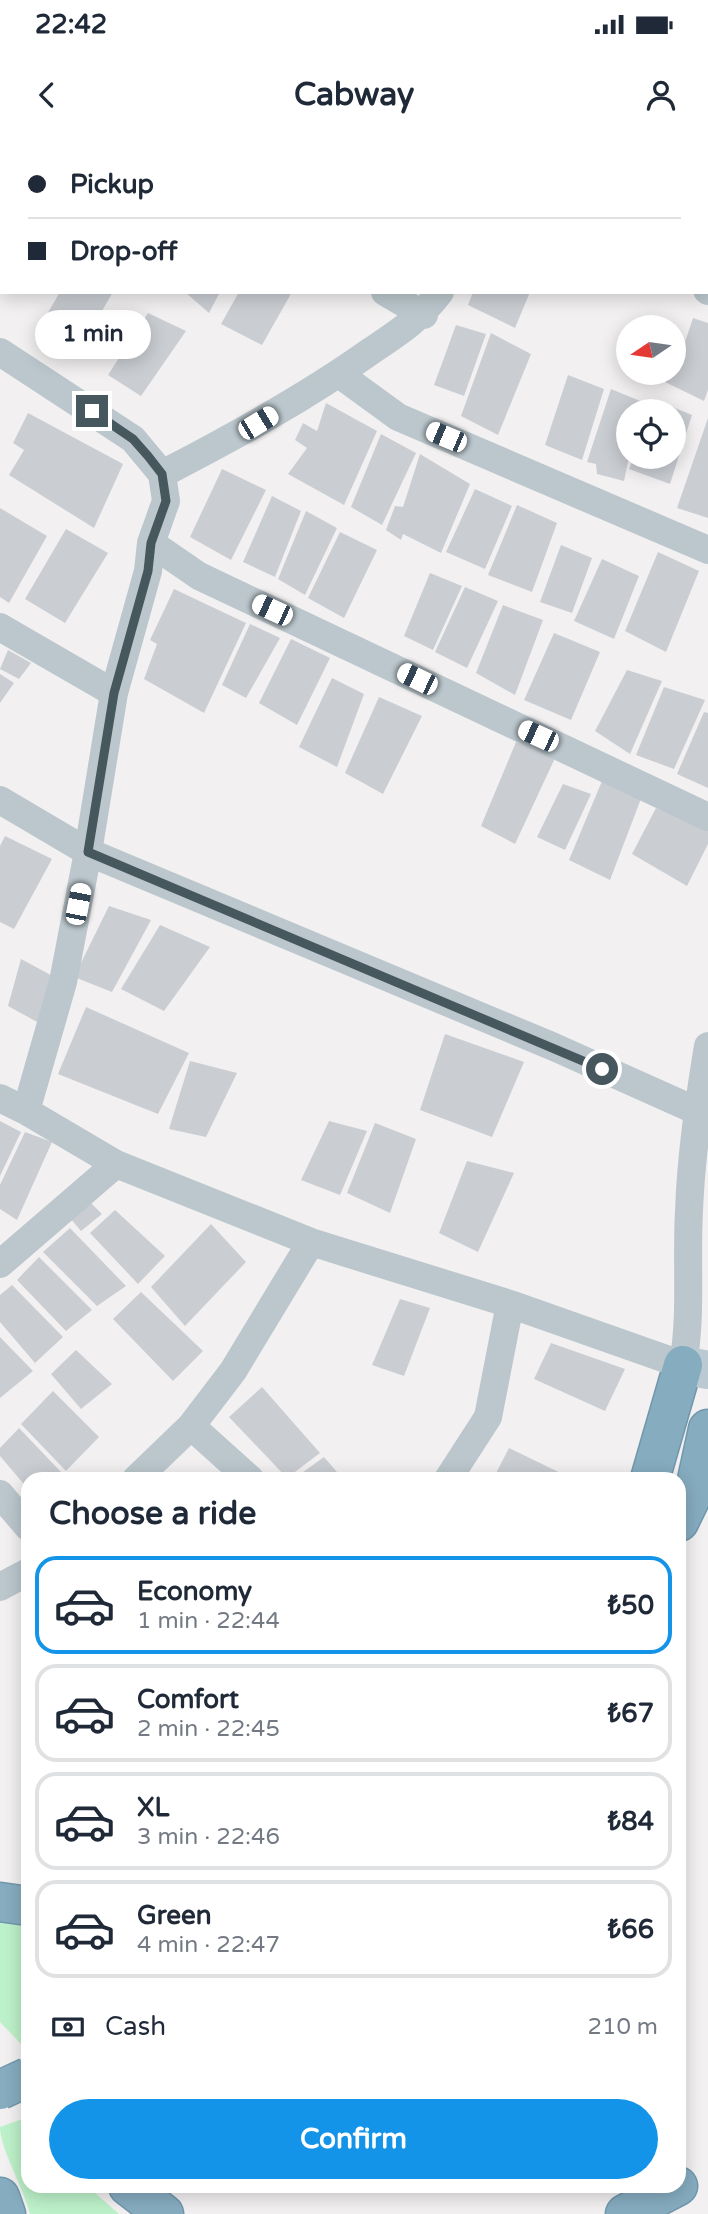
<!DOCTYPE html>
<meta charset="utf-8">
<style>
body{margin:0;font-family:"Varela Round",sans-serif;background:#f6f6f7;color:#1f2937;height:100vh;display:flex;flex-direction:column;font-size:26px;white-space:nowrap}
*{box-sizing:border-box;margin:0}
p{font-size:23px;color:#747a83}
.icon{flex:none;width:38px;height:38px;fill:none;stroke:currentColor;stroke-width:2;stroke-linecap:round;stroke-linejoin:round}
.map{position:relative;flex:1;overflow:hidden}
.details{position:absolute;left:21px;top:1332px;width:665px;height:721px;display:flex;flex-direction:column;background:#fff;border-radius:21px;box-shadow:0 4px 18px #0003}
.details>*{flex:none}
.top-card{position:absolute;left:0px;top:0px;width:709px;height:154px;box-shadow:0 4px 18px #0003;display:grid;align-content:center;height:154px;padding:0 28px;background:#fff}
.needle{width:46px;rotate:257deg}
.tools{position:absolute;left:616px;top:175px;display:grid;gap:14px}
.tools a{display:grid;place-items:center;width:70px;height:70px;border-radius:50%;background:#fff;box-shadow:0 4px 18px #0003;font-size:35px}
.end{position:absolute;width:32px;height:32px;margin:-16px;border:9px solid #47575e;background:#fff;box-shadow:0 0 0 4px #fff}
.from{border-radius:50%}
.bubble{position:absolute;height:49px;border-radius:24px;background:#fff;box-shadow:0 4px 18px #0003;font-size:23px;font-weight:700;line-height:49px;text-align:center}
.car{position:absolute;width:21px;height:42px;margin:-21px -10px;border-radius:9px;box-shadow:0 0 5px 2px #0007;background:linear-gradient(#fff 24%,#345 0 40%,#fff 0 76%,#345 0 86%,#fff 0)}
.top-card b{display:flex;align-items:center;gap:24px;height:66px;font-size:26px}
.top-card b+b{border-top:2px solid #e0e1e3}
.top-card i{width:18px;height:18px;background:#1f2937}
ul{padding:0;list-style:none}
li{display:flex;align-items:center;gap:21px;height:98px;margin:0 14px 10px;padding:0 14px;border:4px solid #e0e1e3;border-radius:21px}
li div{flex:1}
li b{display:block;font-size:26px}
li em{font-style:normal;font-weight:700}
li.selected{border-color:#1394e9}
li>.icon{width:63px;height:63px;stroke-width:1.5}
h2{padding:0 28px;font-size:32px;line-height:84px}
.pay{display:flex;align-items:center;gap:18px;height:77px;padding:0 28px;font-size:26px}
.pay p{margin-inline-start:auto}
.cta{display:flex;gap:14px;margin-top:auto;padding:14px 28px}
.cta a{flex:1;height:80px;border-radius:42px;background:#1394e9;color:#fff;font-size:28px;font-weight:700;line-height:80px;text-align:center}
.status{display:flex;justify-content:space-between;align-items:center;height:49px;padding:0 35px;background:#fff;direction:ltr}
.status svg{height:19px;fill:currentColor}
header{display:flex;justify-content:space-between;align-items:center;height:91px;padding:0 28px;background:#fff;font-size:32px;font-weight:700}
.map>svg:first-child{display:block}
.green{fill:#bdf1c9}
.building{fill:#caced3}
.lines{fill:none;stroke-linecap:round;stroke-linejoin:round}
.highway-casing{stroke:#7197ac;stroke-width:41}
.street{stroke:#bbc7cd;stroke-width:28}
.secondary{stroke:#bbcad2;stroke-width:38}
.highway{stroke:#86acc0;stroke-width:38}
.highway-bridge-casing{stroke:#7197ac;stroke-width:41;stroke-linecap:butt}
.highway-bridge{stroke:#86acc0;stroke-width:38}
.route{stroke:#47575e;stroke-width:9}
</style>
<div class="status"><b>22:42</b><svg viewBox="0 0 49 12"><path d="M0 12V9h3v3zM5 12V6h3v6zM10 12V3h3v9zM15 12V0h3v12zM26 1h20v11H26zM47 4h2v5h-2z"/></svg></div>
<header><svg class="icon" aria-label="back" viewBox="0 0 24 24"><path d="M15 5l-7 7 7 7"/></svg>Cabway<svg class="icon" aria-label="person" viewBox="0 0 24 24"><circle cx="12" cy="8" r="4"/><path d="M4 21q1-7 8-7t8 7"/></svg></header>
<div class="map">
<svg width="708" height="2074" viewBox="0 0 708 2074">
<rect width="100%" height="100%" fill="#f2f0f0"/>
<path class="green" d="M0,1782L28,1785V1904L23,1906L0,1882Z
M25,1978L28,1982V2046H87L119,2074H30C24,2049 0,2008 0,1987Z"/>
<path class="building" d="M60,152H113L76,216L35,195Z
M185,152H220L209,173Z
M239,152H292L262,205L221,184Z
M473,152H530L515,188L468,165Z
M148,173L186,191L141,256L108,235Z
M693,178L708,183V250L704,261L663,241L666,233H674V214L676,208L682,211Z
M456,185L486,194L464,256L434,245Z
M491,193L531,214L498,295L461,276Z
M568,235L604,249L582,320L545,305Z
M611,249L645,263L642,271H628L629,317L624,341L597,334L596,324L587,322Z
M653,259L692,275L670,344L629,329L634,317H674V271H649Z
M326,263L377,291L344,365L288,334L307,308L295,300L303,283L317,291Z
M28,273L123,324L94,388L9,335L24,310L13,303Z
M708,278V378L677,368Z
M381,294L416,313L382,385L351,367Z
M420,314L470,344L441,413L403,394L401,400L386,390L395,366L403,367Z
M222,329L266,350L231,420L190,397Z
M475,349L512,366L485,429L446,412Z
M272,356L301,371L275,437L243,422Z
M517,365L557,383L532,452L488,435Z
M0,368L47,396L9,463L0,457Z
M306,371L337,388L305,455L278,439Z
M66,389L108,413L65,483L25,459Z
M340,392L377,410L344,478L308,458Z
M561,405L592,418L572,473L540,462Z
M658,412L699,431L666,512L625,491Z
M602,419L639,436L614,499L574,481Z
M430,433L462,446L433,510L404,496Z
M465,447L498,461L467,528L435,512Z
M174,449L246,483L204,573L144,539L157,504L150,500Z
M503,465L543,480L515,555L476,533Z
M250,484L280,498L246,558L222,545Z
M554,493L600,512L571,580L524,560Z
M291,499L330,518L297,585L259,563Z
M8,510L31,523L19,539L0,529Z
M627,530L662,541L630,614L595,591Z
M0,534L14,543L0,563Z
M332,538L364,554L337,627L299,607Z
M664,547L705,560L674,629L636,615Z
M379,557L422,576L383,654L345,633Z
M704,572L708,573V648L677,634Z
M516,602L556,616L515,704L481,686Z
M602,641L642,656L610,740L569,720Z
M563,644L591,654L565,710L537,697Z
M656,668L708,690V704L687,746L632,714Z
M5,696L52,719L14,789L0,782V706Z
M109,766L151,780L112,852L74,837Z
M160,785L210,807L164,871L121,849Z
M21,819L58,839L39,883L8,866Z
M86,867L189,913L158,974L58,934Z
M445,894L524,922L492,997L420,970Z
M190,921L237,933L206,997L169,989Z
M0,981L21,992L0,1036Z
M329,981L367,991L340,1055L301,1040Z
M375,983L416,999L390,1073L347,1053Z
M25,992L52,1002L17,1080L0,1069V1045Z
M467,1021L514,1033L478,1112L439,1093Z
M89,1061L102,1074L81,1091L70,1078Z
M115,1070L165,1116L138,1144L90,1093Z
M211,1084L246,1122L185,1186L151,1147Z
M70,1088L126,1146L97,1166L43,1112Z
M39,1117L92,1170L66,1191L17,1140Z
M12,1145L63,1197L35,1223L0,1182V1155Z
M141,1152L203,1211L173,1241L113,1179Z
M400,1159L430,1168L404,1236L372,1225Z
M0,1197L33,1231L0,1258Z
M551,1203L625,1229L605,1271L534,1239Z
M76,1210L112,1244L81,1269L51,1234Z
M262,1247L320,1313L287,1338L229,1277Z
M53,1251L99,1297L66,1331L21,1284Z
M19,1288L61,1332L54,1339H28V1349L0,1316V1308Z
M509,1308L573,1339H493Z
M324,1317L343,1339H301L299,1335Z"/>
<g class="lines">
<defs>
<path id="highway" d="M650,1339L683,1225
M679,1382L695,1349L708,1289
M0,1762L28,1766
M128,2046L164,2074
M0,2057L6,2074
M625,2074L678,2046"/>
</defs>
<use href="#highway" class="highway-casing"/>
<path class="street" d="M109,0L113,2
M501,2V0
M707,150L708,151
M385,152L424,175
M0,212L133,299L162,334L166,361L151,403L148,431L114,553L88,712L63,842L26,971L0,958
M339,234L398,277L708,410
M162,334C234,297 305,258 371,211C398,193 420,179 440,152
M151,403L199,436L708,677
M0,487L114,553
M0,660L88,712L554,907L697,971
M26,971L116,1024L311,1102L510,1164L683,1225C692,1173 686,1123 689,1071C691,1015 699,961 708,906
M0,1124L116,1024
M191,1286L250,1339
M136,1339L191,1286L233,1231L311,1102
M448,1339L488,1277L510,1164
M0,1354L28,1387
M0,1447L28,1432"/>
<path class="secondary" d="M683,1225L708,1230"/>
<use href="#highway" class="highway"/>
<defs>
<path id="highway-bridge" d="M0,1950L28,1937"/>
</defs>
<use href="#highway-bridge" class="highway-bridge-casing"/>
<use href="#highway-bridge" class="highway-bridge"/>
</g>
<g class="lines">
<path class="route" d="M92,271L133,299L148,316L162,334L166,361L151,403L148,431L114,553L88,712L602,929"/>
</g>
</svg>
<div class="tools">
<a><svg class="needle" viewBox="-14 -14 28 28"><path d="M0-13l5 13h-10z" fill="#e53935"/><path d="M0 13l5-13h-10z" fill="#747a83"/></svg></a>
<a><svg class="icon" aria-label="locate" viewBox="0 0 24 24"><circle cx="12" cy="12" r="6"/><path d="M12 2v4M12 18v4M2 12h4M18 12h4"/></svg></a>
</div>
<i class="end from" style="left:602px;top:929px"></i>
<i class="end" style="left:92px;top:271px"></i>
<div class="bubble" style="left:35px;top:170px;width:116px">1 min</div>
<i class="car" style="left:258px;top:283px;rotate:59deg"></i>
<i class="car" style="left:446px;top:297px;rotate:293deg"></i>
<i class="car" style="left:272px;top:470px;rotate:295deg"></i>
<i class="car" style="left:417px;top:539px;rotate:296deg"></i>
<i class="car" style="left:538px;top:596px;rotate:295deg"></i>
<i class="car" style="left:78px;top:764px;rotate:11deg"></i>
<div class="top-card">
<b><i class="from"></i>Pickup</b>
<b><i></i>Drop-off</b>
</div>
<section class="details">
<h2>Choose a ride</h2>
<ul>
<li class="selected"><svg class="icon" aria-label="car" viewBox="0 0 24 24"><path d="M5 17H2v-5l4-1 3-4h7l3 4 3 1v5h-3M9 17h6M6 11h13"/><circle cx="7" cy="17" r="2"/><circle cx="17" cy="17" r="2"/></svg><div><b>Economy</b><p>1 min · 22:44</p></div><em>₺50</em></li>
<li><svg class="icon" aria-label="car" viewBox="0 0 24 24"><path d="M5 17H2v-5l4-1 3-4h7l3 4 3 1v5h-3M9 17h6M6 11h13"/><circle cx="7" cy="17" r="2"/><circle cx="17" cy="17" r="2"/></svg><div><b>Comfort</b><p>2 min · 22:45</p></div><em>₺67</em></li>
<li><svg class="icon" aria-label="car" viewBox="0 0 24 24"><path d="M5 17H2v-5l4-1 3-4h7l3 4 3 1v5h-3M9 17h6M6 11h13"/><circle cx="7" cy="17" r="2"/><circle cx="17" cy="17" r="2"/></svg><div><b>XL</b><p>3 min · 22:46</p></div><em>₺84</em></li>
<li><svg class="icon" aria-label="car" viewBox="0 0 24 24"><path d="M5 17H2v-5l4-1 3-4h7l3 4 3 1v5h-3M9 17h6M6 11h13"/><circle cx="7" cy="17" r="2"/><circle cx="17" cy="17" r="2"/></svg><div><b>Green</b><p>4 min · 22:47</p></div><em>₺66</em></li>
</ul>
<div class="pay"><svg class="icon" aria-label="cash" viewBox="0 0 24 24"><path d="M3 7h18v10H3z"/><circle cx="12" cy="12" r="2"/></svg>Cash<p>210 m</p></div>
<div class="cta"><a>Confirm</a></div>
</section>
</div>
